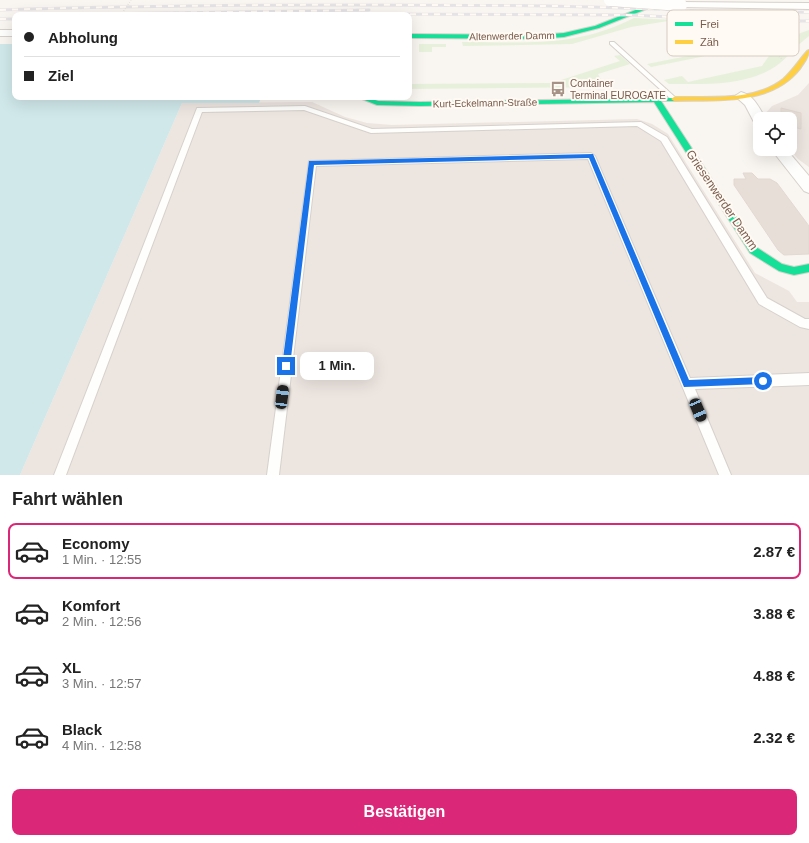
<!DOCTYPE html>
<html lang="de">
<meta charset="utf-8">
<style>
body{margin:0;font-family:Helvetica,sans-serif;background:#f2f2f2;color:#222;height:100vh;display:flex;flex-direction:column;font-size:15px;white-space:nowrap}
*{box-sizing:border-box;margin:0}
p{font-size:13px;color:#767676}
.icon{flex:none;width:22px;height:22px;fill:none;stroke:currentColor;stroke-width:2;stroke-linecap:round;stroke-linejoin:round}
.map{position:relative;height:475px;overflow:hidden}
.sheet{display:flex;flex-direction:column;background:#fff;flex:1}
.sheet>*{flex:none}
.banner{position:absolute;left:12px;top:12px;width:400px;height:88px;border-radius:8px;box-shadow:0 4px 16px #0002;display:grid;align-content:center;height:88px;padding:0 12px;background:#fff}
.fabs{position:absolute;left:753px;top:112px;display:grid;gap:8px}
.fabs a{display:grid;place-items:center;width:44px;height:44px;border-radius:8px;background:#fff;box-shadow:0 4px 16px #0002;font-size:20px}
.end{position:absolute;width:18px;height:18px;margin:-9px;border:5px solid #1a73e8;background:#fff;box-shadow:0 0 0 2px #fff}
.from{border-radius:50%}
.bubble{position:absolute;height:28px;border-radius:8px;background:#fff;box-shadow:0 4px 16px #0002;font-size:13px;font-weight:700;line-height:28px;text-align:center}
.car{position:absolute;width:12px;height:24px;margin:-12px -6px;border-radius:5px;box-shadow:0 0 3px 1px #0007;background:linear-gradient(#222 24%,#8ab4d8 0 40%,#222 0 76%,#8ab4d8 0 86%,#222 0)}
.banner b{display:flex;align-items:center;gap:14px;height:38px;font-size:15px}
.banner b+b{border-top:1px solid #e0e0e0}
.banner i{width:10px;height:10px;background:#222}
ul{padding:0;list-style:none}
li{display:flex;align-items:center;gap:12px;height:56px;margin:0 8px 6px;padding:0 4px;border:2px solid transparent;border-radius:8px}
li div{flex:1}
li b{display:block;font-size:15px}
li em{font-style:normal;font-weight:700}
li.selected{border-color:#db2777}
li>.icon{width:36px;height:36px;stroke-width:1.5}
h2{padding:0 12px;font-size:18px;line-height:48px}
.action{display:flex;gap:8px;margin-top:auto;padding:8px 12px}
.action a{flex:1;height:46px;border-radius:8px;background:#db2777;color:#fff;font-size:16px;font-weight:700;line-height:46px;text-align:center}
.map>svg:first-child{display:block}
.industrial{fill:#ede5e0}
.green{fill:#e7f0db}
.water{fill:#d0e8ea}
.pier{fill:#f9f5f0}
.building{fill:#e6ded7;stroke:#e2d8d2}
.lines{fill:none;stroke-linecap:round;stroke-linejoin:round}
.lane-casing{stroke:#d7d1cb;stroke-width:2}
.street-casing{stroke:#d7d1cb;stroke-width:2}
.fast-casing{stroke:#d9d2cb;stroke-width:2}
.slow-casing{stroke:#d9d2cb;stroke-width:2}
.path{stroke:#dcd5d0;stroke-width:1.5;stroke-dasharray:0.5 2;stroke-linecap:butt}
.lane{fill:#fefefd;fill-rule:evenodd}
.street{fill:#fefefd;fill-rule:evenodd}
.fast{fill:#16e098;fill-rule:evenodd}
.slow{fill:#ffcf43;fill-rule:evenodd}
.rail-casing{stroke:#e6e3e7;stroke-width:3}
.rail{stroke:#fffaf3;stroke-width:2;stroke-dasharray:6;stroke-linecap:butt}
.street-bridge-casing{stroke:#d7d1cb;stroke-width:13;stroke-linecap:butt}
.street-bridge{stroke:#fefefd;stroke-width:12}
.route{fill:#1a73e8}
.labels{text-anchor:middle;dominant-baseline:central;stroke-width:4;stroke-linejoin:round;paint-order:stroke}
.far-street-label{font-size:10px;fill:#7a5c4d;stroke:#fffaf3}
.far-poi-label{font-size:10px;fill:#7a5c4d;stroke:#fffaf3;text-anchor:start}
.street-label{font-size:12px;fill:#7a5c4d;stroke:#fffaf3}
.key{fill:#fffaf3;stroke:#d7cbc1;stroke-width:1}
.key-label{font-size:11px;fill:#7a5c4d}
</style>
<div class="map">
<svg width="809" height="475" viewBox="0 0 809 475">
<rect width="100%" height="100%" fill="#f9f5f0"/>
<path class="industrial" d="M809,83V167L798,159L790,149V119H766L765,114L772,106L798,95Z
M312,102L345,117L367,123L392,125L637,119L652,124L668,134L755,273L789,291L797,302H809V475H20L182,103Z"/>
<path class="green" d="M634,18L674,20L631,27L572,44L463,46L462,42C526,42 575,48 634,18Z
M809,30V36C798,44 790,55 780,63C750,87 705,84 669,84L664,80L682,76L688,82L762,66L771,53L762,49L758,53L750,47L651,67L647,64L795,35Z
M419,44H446V47H432V52H419Z
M620,55L630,64L598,74L605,87L409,89V84L552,83L620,61L614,56Z"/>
<path class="water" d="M0,44H15V97H261L259,103H182L20,475H0Z"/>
<path class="pier" d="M207,1L205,7L128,8L132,2Z
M204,9L201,15H124L127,10Z"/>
<path class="building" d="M781,108L801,113V129L790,126V119H781Z
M743,173H752L758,179H770L777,183L809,226V254L784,255L778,250L734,185V179H746Z"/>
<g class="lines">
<defs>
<path id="lane" d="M610,42H614L676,98V100H672L610,44Z
M305,106L372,129L641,122L667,137L767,298L805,319H809V329L800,327L759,304L661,141L637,126L371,133L304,110L202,112L66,475H54L197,108Z
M591,153L595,156L690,378L809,373V385L695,389L731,475H719L588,159L316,166L279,475H267L309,161Z"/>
<path id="street" d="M681,2L809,3V9L677,7L676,5Z
M0,30H15V36H0Z
M741,92C754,95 759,108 766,119H760V125L755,124L745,105L735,96Z
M771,149H786L809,176V193L804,191Z"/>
<path id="fast" d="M661,0H669L599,28L564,37L537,39L409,38V34L537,35L564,33L595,26Z
M357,97H367L378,101L420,102L676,98L677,99L674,101H661L756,247L782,264L794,267L809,264V272L794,275L779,271L750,253L654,102L420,106L377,105Z"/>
<path id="slow" d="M809,50C809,58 804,62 800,69C771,106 717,100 674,101L671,99L674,97C709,96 754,102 783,79C792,71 799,60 807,51Z"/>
</defs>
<use href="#lane" class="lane-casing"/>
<use href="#street" class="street-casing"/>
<use href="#fast" class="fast-casing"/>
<use href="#slow" class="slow-casing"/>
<path class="path" d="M121,15L131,0
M733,34L747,44L761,46L774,52L783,60"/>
<use href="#lane" class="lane"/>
<use href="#street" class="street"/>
<use href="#fast" class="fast"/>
<use href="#slow" class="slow"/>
<defs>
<path id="rail" d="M0,10C183,4 366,4 549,6C636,7 722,14 809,12
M362,14L631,15L748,21H809
M23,15L369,10
M0,19H15"/>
</defs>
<use href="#rail" class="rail-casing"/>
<use href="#rail" class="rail"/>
<defs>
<path id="street-bridge" d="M610,0L681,5"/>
</defs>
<use href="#street-bridge" class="street-bridge-casing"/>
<use href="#street-bridge" class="street-bridge"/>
</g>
<path class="route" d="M593,154L689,380L763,377L767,381L766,384L684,387L589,158L314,165L290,366L289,368H284L282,366L309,161Z"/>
<defs>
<symbol id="bus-bare" viewBox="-9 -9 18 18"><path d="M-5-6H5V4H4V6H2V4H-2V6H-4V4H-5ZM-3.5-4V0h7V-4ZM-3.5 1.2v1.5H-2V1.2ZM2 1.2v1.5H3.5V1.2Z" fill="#a69286" stroke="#fffaf3" stroke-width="2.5" paint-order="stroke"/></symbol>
</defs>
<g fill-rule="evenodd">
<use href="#bus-bare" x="547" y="78" width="22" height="22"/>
</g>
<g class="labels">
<g class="far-street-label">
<text transform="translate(512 36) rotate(-1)">Altenwerder Damm</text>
<text transform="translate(485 103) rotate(-1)">Kurt-Eckelmann-Straße</text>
</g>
<g class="far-poi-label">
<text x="570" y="83">Container<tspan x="570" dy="12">Terminal EUROGATE</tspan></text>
</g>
<g class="street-label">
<text transform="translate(722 200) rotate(56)">Griesenwerder Damm</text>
</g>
</g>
<rect x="667" y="10" width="132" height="46" rx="6" class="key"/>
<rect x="675" y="22" width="18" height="4" fill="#16e098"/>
<rect x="675" y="40" width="18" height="4" fill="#ffcf43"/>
<g class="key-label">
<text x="700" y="28">Frei</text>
<text x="700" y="46">Zäh</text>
</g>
</svg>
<div class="fabs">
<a><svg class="icon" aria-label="locate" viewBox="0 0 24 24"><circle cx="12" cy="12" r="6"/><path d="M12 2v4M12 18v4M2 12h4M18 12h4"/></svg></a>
</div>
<i class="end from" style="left:763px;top:381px"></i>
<i class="end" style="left:286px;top:366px"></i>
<div class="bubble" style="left:300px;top:352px;width:74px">1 Min.</div>
<i class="car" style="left:282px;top:397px;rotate:7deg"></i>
<i class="car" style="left:698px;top:410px;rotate:157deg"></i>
<div class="banner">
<b><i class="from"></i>Abholung</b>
<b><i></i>Ziel</b>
</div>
</div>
<section class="sheet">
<h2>Fahrt wählen</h2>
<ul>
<li class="selected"><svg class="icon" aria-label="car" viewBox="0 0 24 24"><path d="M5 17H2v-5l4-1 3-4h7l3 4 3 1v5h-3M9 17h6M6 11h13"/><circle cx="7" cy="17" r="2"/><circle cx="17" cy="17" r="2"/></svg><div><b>Economy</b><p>1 Min. · 12:55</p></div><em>2.87 €</em></li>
<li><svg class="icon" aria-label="car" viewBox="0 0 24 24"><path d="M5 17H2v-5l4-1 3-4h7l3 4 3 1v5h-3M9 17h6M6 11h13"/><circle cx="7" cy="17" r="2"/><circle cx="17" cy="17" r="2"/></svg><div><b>Komfort</b><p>2 Min. · 12:56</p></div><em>3.88 €</em></li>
<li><svg class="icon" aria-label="car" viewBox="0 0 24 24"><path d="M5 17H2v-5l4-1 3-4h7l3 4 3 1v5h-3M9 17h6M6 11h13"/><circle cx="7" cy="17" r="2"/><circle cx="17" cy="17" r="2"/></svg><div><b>XL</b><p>3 Min. · 12:57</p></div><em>4.88 €</em></li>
<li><svg class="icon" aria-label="car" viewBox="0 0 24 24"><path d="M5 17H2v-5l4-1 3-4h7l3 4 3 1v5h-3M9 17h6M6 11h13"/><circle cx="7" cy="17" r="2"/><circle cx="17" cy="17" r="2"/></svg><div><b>Black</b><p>4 Min. · 12:58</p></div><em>2.32 €</em></li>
</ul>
<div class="action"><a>Bestätigen</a></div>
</section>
